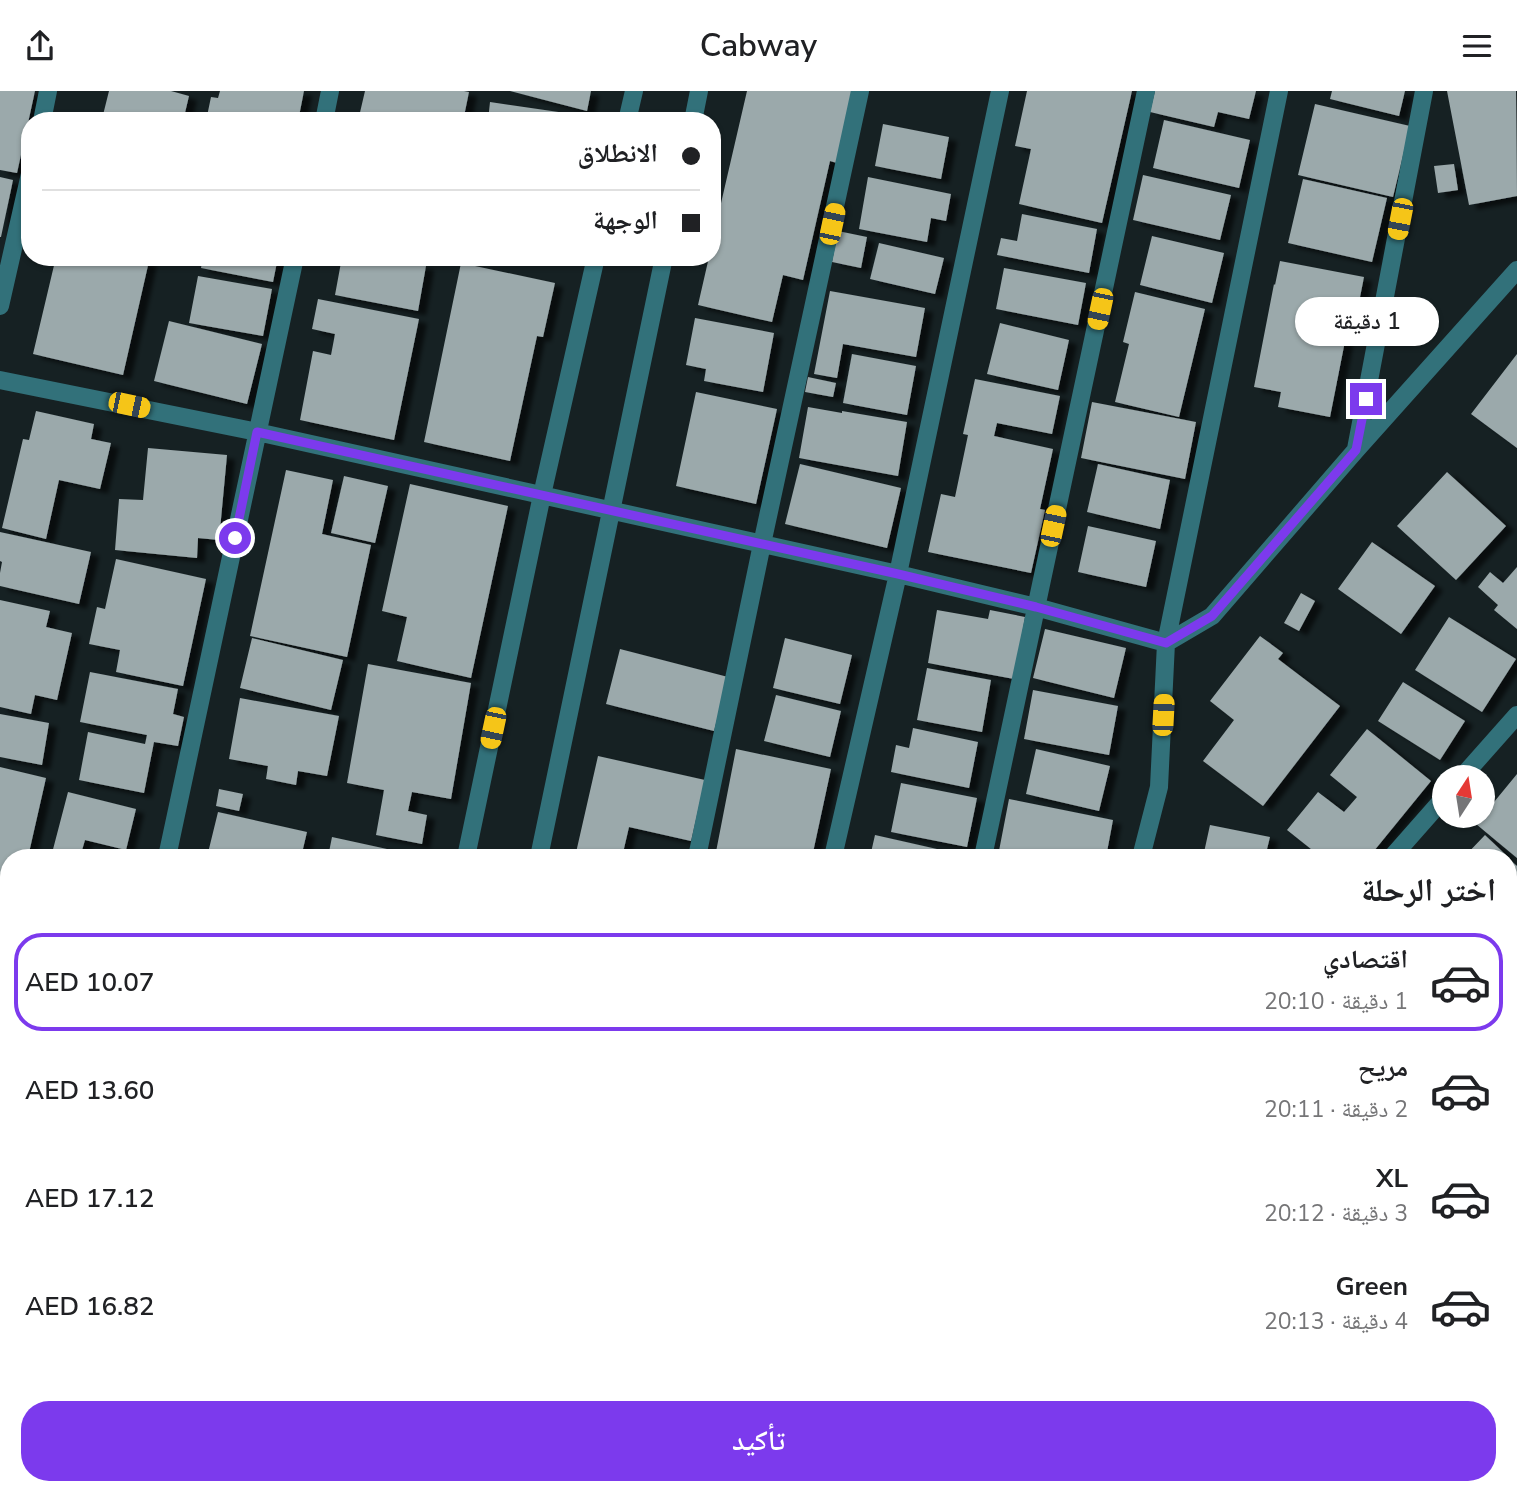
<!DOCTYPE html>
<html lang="ar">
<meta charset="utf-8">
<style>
body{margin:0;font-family:"Nunito Sans","Noto Naskh Arabic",sans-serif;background:#f6f6f6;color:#202124;direction:rtl;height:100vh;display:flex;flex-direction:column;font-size:26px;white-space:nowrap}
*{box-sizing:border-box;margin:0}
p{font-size:23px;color:#757577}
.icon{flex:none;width:38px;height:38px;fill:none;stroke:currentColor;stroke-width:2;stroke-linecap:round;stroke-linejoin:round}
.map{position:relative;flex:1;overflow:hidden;direction:ltr}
.panel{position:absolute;left:0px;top:758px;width:1517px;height:646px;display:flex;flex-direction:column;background:#fff;border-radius:28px 28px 0 0;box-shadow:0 2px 5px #0004;direction:rtl}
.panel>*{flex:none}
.banner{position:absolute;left:21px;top:21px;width:700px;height:154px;border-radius:28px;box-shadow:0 2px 5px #0004;direction:rtl;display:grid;align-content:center;height:154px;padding:0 21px;background:#fff}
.needle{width:46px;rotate:12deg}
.controls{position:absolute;left:1432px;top:674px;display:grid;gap:14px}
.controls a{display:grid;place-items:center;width:63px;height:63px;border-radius:50%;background:#fff;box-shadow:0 2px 5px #0004;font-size:35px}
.end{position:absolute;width:32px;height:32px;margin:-16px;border:9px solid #7c3aed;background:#fff;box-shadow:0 0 0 4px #fff}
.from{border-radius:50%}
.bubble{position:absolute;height:49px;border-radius:24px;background:#fff;box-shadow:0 2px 5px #0004;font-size:23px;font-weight:600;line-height:49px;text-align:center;direction:rtl}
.car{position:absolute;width:21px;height:42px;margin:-21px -10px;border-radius:9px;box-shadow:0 0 5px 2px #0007;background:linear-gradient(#f5c518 24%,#345 0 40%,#f5c518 0 76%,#345 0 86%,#f5c518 0)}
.banner b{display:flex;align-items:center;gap:24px;height:66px;font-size:26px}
.banner b+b{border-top:2px solid #e0e0e0}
.banner i{width:18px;height:18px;background:#202124}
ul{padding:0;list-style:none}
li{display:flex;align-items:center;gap:21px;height:98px;margin:0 14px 10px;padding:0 7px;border:4px solid transparent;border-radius:28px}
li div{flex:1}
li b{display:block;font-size:26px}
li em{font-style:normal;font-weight:600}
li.selected{border-color:#7c3aed}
li>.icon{width:63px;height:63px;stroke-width:1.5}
h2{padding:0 21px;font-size:32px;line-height:84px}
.primary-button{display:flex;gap:14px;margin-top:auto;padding:14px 21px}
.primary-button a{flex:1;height:80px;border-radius:28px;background:#7c3aed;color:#fff;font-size:28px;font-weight:600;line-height:80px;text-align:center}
header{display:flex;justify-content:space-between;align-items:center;height:91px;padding:0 21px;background:#fff;font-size:32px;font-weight:600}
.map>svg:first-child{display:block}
.building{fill:#9ba9ab;filter:url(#shadow)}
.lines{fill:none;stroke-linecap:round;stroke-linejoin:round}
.minor{stroke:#32717a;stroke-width:18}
.route{stroke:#7c3aed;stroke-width:9}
</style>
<header><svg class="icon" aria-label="menu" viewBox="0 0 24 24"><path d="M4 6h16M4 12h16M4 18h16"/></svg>Cabway<svg class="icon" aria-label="share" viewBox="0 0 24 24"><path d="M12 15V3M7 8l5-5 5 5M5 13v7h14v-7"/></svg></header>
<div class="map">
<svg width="1517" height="1403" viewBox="0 0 1517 1403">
<defs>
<filter id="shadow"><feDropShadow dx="8" dy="4.5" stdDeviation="2" flood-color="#0009"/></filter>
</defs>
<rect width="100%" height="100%" fill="#162123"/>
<path class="building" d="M0,0H35L17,82L0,79Z
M109,0H171L189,5L183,30H108L102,28Z
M220,0H304L298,30H206L211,6L218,7Z
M365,0H464L469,1L463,30H358Z
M510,0H591L587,20Z
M747,0H853L837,72L830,70L803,189L783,184L772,231L698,214L709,166H712V151Z
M1027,0H1132L1102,132L1019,113L1031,58L1015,55Z
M1155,0H1256L1249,28L1218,21L1214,36L1150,21Z
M1332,0H1405L1399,25L1330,8Z
M1447,0H1516L1517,105L1469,114Z
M490,11L586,25L585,30H488Z
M1315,13L1410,35L1393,106L1298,84Z
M1164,29L1250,49L1239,97L1153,77Z
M883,33L949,46L941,88L875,75Z
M1454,73L1458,99L1438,102L1434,75Z
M1143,84L1231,104L1220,149L1133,129Z
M0,86L13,89L1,146H0Z
M868,86L951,103L946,130L931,127L927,151L859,138Z
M1303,88L1387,107L1372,171L1288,152Z
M1022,123L1097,138L1089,182L997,164L1001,147L1017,150Z
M838,140L867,146L861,177L832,171Z
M1152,145L1224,162L1212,212L1140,194Z
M879,152L944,167L935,203L870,188Z
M56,166H136L149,170L123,284L33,263Z
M203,166H278L273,191L201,177Z
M342,166H381L426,175L418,220L335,204Z
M1280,170L1364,186L1352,246L1346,245L1330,326L1278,316L1281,301L1254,296L1274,193L1275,194Z
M461,172L555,192L543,246L537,245L510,370L424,351Z
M1004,177L1086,192L1078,234L996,218Z
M198,185L272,198L263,245L189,232Z
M830,200L925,217L916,266L843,253L837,287L814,283Z
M1135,201L1205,218L1179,326L1115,311L1129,253L1123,251Z
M318,208L419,228L394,349L300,329L313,260L331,264L335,243L312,238Z
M695,227L774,242L763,301L704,290L706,278L686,274Z
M169,230L262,253L247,313L154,290Z
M1000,232L1069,249L1058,299L987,283Z
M852,263L916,275L907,324L843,312Z
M1517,263V357L1471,323Z
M808,286L836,292L833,306L805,301Z
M975,288L1060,305L1052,343L997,332L994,345L1053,358L1040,418L1045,419L1031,482L928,461L941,403L955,406L968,344L963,343Z
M696,301L777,318L756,413L676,395Z
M1092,311L1196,331L1185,388L1081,367Z
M808,316L842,322V320L907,331L898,385L799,367Z
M36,320L94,333L91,348L111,352L100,398L59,389L46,448L2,437L23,348L29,349Z
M148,357L227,364L219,449L198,447L197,467L115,459L119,408L143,409Z
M800,373L901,397L887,457L785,433Z
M1098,373L1170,389L1160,438L1087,421Z
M286,379L333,389L322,443L371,454L347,566L250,545Z
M1447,381L1506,435L1456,489L1397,435Z
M344,385L388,395L375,452L331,442Z
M410,393L508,415L471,587L397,570L407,526L382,520Z
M1088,435L1156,450L1146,496L1078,481Z
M0,441L91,461L79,513L0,495V482L2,471L0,470Z
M1372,451L1435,495L1401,543L1338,498Z
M116,468L206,488L183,595L116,581L120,559L89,553L97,516L105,518Z
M1517,476V538L1494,519L1498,514L1478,496L1490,481L1503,492Z
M1301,502L1315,510L1299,540L1284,532Z
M0,509L50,520L46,536L72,542L57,609L35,604L31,623L0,616Z
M937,519L988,528L990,519L1025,526L1014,588L928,572Z
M1449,526L1516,568L1482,621L1415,579Z
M1045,538L1126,557L1114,607L1033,587Z
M1260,545L1283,562L1278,568L1340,615L1263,715L1203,670L1234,629L1210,610Z
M252,547L343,569L331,619L240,597Z
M785,547L852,564L840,613L773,597Z
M620,558L728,586L714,640L606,613Z
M368,573L471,592L451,708L412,701L408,720L427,724L422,753L376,744L384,699L347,692Z
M927,577L991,589L982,641L917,629Z
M90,581L178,598L173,623L184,626L178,655L154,651L144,702L79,689L88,641L145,653L147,644L80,631Z
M1403,591L1465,630L1440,669L1378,630Z
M1033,599L1118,615L1109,664L1024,648Z
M776,604L841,620L830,666L764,650Z
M240,607L339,625L327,685L298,680L296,694L266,688L268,675L229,668Z
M0,623L49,632L42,674L0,666Z
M913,637L978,651L969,697L891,681L896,654L909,657Z
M1367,638L1431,690L1369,766H1321L1287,739L1318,701L1344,721L1357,706L1330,684Z
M736,658L831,678L812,766H715Z
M1036,658L1110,675L1099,720L1026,703Z
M598,665L705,689L691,750L629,736L622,766H575Z
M0,676L46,687L28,766H9V849L6,859L0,857Z
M1517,683V767L1476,733Z
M901,692L977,707L967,756L891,741Z
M219,698L243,703L239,720L216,715Z
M68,701L136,718L126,759L85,749L80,766H51Z
M1009,708L1113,729L1106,766L998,765Z
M218,721L307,741L301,766H207Z
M1210,734L1270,746L1266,762L1280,766H1203Z
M875,744L959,763L958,766H870Z
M1485,744L1508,766H1464Z
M332,746L419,765L418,766H328Z
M1508,767L1517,775V797L1515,799L1517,801V834L1508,843Z
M1508,966L1517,973V1004L1508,1014Z
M0,1082L9,1084V1115L0,1113Z
M1517,1108V1156L1508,1153V1117Z
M0,1124L9,1126V1192L0,1190Z
M0,1246L9,1247V1395H15L13,1403H0Z
M1517,1327V1403H1152L1154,1395H1508V1334L1513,1335Z
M194,1395H295L293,1403H192Z
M455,1395H502L500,1403H466L453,1400Z
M587,1395H679L677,1403H586Z
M734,1395H837L835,1403H733Z
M865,1395H962L960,1403H863Z"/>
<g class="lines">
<path class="minor" d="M42,30L48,0
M324,30L330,0
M627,30L634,0
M693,30L699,0
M0,215L30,83
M0,289L257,341L898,483L1036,516L1166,552L1212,525L1356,359L1517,179
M1356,358L1424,0
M1462,686L1517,624
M167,766L295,166
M466,766L542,404L596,166
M539,766L664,166
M697,766L762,453L860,0
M833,766L898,483L1000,0
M983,766L1146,0
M1141,766L1159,696L1166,552L1279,0
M1392,766L1444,707
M1508,870L1517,860
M0,939L9,896
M1508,1094L1517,1084
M1508,1207L1517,1208
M30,1403L32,1395
M335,1403L337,1395
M405,1403L407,1395
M695,1403L697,1395
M848,1403L850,1395
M995,1403L997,1395"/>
</g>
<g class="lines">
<path class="route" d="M235,447L257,341L898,483L1036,516L1166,552L1212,525L1356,359L1366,308"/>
</g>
</svg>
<div class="controls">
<a><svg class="needle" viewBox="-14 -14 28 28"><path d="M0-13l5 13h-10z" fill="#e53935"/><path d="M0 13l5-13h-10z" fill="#757577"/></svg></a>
</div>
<i class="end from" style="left:235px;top:447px"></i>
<i class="end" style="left:1366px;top:308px"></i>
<div class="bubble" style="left:1295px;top:206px;width:144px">1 دقيقة</div>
<i class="car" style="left:1400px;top:128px;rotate:191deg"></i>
<i class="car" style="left:832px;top:133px;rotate:12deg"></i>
<i class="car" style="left:1100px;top:218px;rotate:192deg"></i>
<i class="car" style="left:129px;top:314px;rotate:102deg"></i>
<i class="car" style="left:1053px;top:435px;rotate:12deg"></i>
<i class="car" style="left:1163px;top:624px;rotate:3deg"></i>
<i class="car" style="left:493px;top:637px;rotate:192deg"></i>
<div class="banner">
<b><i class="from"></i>الانطلاق</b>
<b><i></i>الوجهة</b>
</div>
<section class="panel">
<h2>اختر الرحلة</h2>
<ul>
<li class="selected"><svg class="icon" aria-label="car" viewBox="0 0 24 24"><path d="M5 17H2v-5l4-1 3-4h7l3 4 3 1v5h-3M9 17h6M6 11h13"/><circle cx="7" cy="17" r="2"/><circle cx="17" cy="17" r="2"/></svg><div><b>اقتصادي</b><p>1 دقيقة · 20:10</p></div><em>AED 10.07</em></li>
<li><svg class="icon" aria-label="car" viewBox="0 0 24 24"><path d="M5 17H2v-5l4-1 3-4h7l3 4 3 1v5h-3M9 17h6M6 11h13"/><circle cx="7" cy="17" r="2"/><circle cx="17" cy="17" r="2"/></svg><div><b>مريح</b><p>2 دقيقة · 20:11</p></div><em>AED 13.60</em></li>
<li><svg class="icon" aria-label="car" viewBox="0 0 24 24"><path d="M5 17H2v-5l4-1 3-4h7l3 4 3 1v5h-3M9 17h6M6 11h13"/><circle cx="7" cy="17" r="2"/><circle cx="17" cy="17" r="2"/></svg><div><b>XL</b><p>3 دقيقة · 20:12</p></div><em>AED 17.12</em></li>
<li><svg class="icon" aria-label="car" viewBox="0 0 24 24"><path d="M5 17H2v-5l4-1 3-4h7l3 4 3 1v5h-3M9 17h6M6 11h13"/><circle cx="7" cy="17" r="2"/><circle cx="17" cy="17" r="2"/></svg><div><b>Green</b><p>4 دقيقة · 20:13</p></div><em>AED 16.82</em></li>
</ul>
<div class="primary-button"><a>تأكيد</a></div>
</section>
</div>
